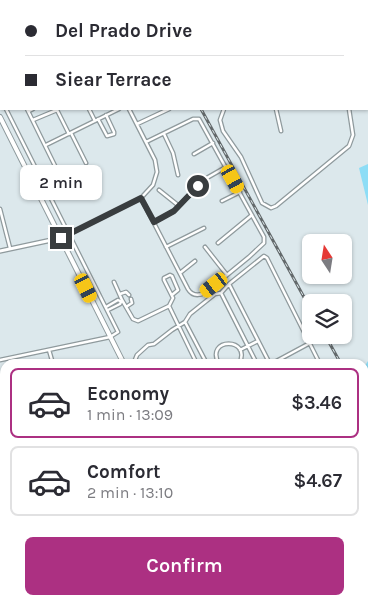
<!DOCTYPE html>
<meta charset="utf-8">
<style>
body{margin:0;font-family:Karla,sans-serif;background:#f2f2f3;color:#2b2b33;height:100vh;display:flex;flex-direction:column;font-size:19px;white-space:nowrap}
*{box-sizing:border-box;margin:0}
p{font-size:16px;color:#7c7c81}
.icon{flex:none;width:28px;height:28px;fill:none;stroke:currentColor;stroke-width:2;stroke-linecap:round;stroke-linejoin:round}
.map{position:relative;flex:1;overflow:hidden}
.side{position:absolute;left:0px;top:359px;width:369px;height:246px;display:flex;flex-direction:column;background:#fff;border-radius:15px 15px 0 0;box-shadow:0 1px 4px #0004}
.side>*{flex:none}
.hud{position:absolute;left:0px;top:0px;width:369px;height:110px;box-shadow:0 1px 4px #0004;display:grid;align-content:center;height:110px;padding:0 25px;background:#fff}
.needle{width:32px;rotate:348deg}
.buttons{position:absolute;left:302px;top:234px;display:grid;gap:10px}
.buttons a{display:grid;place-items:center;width:50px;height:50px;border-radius:8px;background:#fff;box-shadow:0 1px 4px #0004;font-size:25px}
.end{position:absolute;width:22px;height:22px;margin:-11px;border:6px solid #393d3f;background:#fff;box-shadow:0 0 0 2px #fff}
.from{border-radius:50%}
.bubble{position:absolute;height:35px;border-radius:8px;background:#fff;box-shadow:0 1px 4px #0004;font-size:16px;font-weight:600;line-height:35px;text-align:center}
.car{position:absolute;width:15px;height:30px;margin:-15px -8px;border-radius:6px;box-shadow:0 0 4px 1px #0007;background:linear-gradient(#f5c518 24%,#345 0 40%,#f5c518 0 76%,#345 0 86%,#f5c518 0)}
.hud b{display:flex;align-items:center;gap:18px;height:48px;font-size:19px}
.hud b+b{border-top:1px solid #e1e1e2}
.hud i{width:12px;height:12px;background:#2b2b33}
ul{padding:9px 0 0;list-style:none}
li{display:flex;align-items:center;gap:15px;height:70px;margin:0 10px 8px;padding:0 15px;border:2px solid #e1e1e2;border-radius:8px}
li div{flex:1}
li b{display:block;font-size:19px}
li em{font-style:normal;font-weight:600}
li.active{border-color:#ac3082}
li>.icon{width:45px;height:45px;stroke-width:1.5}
.primary-button{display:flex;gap:10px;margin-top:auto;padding:10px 25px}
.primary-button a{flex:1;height:58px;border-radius:8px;background:#ac3082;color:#fff;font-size:20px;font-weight:600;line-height:58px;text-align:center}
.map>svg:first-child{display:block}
.green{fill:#8dddf6}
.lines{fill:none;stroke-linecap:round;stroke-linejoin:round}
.minor-casing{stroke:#8f9a9d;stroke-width:5}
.tertiary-casing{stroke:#8f9a9d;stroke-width:5.5}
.secondary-casing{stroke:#8f9a9d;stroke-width:6}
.primary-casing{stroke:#8f9a9d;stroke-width:7}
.minor{stroke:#fff;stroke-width:2.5}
.tertiary{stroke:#fff;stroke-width:3}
.secondary{stroke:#fff;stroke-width:4}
.primary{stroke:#fff;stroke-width:4.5}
.rail-casing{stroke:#63696b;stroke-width:3}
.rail{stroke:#dce8ec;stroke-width:1;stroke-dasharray:4;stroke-linecap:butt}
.route{stroke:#393d3f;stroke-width:6}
</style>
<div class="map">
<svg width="368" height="604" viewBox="0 0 368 604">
<rect width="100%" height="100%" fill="#dce8ec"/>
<path class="green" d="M368,164V205L359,168Z
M368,361V398C363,387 360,371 368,361Z
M364,413H365L368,418V492L364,505Z"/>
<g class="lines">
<defs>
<path id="minor" d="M75,0V1
M134,0L135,1
M186,0V1
M267,0L269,1
M87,1L90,0
M242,1L243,0
M334,1V0
M1,55V56
M0,77H1
M0,85L1,84
M0,96L1,99
M27,109L61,178
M89,109L95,121
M224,109L220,120L223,131L241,157L262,203L271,208L276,206L349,146L353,135L349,109
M276,109L281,131
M29,111L33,109
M98,119L107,136L114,134V132L106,115
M33,120L57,110L69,134
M137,124L169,109
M71,133L86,163
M164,134L173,153L178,175
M46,145L119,109
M194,154L213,143
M159,190L179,206
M141,198L188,289C192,296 198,296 205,293L249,257L264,243V237L199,119H193L146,142
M222,201L240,192
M0,209L10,248
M154,222L174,211L205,179L226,167
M61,238L141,198L153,185L157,172L155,160L129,109
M218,243L252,215
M166,247L204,228
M205,247L227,275
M180,273L195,261
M229,284L270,364
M221,293L257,364
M120,294L126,292L129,295
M122,300L133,319L138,321L169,306L197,364
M169,306L173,298L164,280V278L170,275L172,276L178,290L172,295
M106,307L118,300L120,301
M126,307L132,303L131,299
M108,310L120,304L122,300L114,282
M185,322L207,364
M49,350L53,364
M240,350L258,341
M0,360L110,337L118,332L6,109
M136,364L135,360L137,355L148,345L154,344L172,330L185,322L190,314L215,294L221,293L229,284L264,256L267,258L320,364
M219,364C204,337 253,337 239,364
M271,364L310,343
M0,394L5,393
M4,489H5
M48,600L49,604
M93,600V604"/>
<path id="tertiary" d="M0,251L61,238"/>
<path id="secondary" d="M0,117L124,364
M239,600L241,604
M245,600L247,604"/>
<path id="primary" d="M364,552L368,551
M153,604C163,602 172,602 182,600"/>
</defs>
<use href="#minor" class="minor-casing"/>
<use href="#tertiary" class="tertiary-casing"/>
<use href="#secondary" class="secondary-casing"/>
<use href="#primary" class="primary-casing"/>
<use href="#minor" class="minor"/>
<use href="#tertiary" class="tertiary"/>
<use href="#secondary" class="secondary"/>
<use href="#primary" class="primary"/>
<defs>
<path id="rail" d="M141,0V1
M201,109L311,310
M325,335L341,364
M364,405L368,411"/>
</defs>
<use href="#rail" class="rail-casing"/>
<use href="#rail" class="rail"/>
</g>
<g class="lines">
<path class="route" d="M61,238L141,198L154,222L174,211L198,186"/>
</g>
</svg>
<div class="buttons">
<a><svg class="needle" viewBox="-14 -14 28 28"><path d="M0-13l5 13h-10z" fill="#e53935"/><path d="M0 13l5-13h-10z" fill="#7c7c81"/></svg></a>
<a><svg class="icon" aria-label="layers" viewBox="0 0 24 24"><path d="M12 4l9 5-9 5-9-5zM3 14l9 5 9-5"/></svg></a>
</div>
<i class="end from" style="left:198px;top:186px"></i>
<i class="end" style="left:61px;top:238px"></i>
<div class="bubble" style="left:20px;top:165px;width:82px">2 min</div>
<i class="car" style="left:233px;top:179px;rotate:151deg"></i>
<i class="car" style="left:214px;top:285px;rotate:232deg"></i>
<i class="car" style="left:86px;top:288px;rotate:154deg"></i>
<div class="hud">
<b><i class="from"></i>Del Prado Drive</b>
<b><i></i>Siear Terrace</b>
</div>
<section class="side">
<ul>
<li class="active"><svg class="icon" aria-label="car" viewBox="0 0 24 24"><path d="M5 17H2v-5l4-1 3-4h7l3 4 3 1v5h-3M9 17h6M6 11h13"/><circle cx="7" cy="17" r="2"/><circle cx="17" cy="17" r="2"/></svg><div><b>Economy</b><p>1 min · 13:09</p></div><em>$3.46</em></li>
<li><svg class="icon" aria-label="car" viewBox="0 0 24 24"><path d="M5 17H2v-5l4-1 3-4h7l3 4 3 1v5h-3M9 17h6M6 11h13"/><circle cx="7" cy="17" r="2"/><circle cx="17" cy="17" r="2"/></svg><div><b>Comfort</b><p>2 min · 13:10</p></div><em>$4.67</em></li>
</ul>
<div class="primary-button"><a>Confirm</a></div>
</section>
</div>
